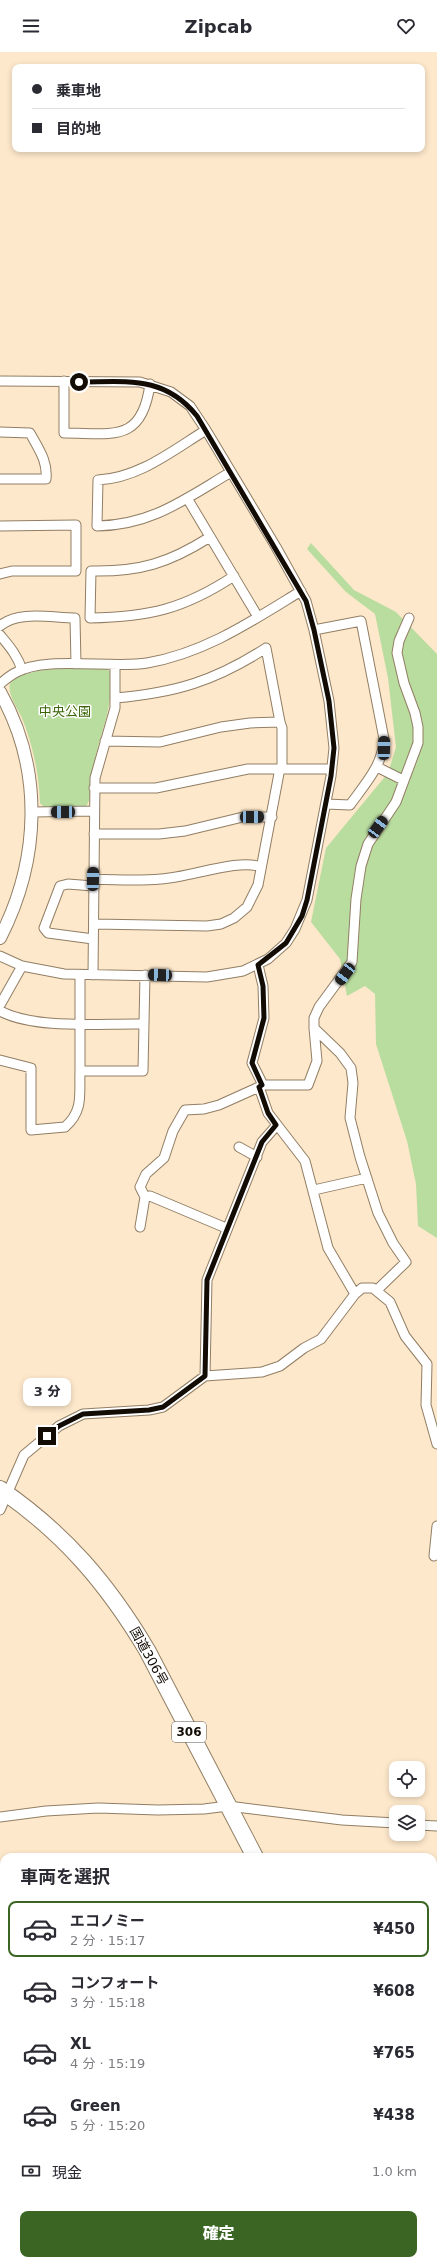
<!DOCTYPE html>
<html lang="ja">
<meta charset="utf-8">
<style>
body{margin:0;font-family:"DejaVu Sans","Noto Sans JP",sans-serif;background:#f7f7f7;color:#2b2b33;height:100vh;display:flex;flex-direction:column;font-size:15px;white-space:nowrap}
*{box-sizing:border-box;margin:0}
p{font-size:13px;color:#7c7c81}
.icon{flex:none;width:22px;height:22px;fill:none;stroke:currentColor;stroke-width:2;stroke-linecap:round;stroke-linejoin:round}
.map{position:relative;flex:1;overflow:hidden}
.sheet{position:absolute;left:0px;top:1801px;width:437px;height:412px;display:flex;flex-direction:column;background:#fff;border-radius:12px 12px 0 0;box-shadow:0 2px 6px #0003}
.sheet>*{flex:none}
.hud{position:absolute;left:12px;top:12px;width:413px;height:88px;border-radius:8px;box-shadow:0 2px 6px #0003;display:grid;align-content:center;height:88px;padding:0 20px;background:#fff}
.fabs{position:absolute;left:389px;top:1709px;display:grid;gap:8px}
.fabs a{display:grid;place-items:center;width:36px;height:36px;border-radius:8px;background:#fff;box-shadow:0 2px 6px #0003;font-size:20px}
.end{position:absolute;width:18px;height:18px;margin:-9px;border:5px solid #120c04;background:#fff;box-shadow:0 0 0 2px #fff}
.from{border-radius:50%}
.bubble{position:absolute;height:28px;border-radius:8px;background:#fff;box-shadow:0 2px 6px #0003;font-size:13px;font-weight:800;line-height:28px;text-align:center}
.car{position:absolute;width:12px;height:24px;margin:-12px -6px;border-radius:5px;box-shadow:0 0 3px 1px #0007;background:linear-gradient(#222 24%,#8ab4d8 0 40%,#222 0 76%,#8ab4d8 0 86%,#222 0)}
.hud b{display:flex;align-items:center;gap:14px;height:38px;font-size:15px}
.hud b+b{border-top:1px solid #e1e1e2}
.hud i{width:10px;height:10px;background:#2b2b33}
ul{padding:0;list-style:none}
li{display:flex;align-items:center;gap:12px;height:56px;margin:0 8px 6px;padding:0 12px;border:2px solid transparent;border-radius:8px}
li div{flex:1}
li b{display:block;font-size:15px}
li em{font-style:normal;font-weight:800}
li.on{border-color:#3a6522}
li>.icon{width:36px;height:36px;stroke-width:1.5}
h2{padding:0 20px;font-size:18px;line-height:48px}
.pay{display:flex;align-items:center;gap:10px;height:44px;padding:0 20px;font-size:15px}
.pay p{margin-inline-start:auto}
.button{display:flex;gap:8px;margin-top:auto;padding:8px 20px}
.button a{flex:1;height:46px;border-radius:8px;background:#3a6522;color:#fff;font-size:16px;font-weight:800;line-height:46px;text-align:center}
header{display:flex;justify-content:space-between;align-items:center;height:52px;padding:0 20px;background:#fff;font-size:18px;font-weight:800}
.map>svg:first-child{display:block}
.green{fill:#b9dc9f}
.water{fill:#4ee6f1}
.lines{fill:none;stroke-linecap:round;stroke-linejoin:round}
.stream{stroke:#4ee6f1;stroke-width:2.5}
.river{stroke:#4ee6f1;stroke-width:16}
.street-casing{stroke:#917e64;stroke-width:11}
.secondary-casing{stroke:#917e64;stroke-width:14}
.highway-casing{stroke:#917e64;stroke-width:18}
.street{stroke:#fff;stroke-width:9}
.secondary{stroke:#fff;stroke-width:12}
.highway{stroke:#fff;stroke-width:16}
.route{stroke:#120c04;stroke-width:5}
.labels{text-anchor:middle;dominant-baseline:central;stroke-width:3;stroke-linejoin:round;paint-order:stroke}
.shield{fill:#fff;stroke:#59554f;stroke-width:1}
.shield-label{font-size:12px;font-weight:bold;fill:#120c04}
.park-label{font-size:13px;fill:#3b6506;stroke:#fff}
.street-label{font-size:13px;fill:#120c04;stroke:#fff}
</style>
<header><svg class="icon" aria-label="menu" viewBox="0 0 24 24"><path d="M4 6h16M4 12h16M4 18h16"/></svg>Zipcab<svg class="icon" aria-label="heart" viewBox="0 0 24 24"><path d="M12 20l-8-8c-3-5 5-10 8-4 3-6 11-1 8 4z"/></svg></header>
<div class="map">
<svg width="437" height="2213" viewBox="0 0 437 2213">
<rect width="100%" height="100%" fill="#fde8cb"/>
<path class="green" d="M311,491L354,538L396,560L437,602V1186L418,1174L416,1132L407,1089L376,992L375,942L365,934L347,944L340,907L311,870L326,796L388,721L396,695L388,626L375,562L346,540L307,497Z
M61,616L106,617L110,619C115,653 100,680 94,712C91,726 94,745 85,756H45L40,751C39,722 33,693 22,666C18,657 7,642 10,632C13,621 51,617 61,616Z"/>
<path class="water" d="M0,1811H4V1846L0,1847Z
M433,1818H437V1891H433Z
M0,2107L4,2116V2173L0,2167Z"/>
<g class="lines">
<path class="stream" d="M0,1942L4,1943
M433,2040L437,2042"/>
<path class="river" d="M0,1852H4"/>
<defs>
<path id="street" d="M0,329L140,330L171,340L190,354L206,378L276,495L306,549L314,578L329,649L334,696L331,724L307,848L295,877L286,891L268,907L243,919L207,925L64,922L22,914L0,904
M64,329V381C112,381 142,392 150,332
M206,378C172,399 139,426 98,428L97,474C152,473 185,447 231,420
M0,380L30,381C38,396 48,409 46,427H0
M187,446L258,565
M0,474L76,473V519H12L0,522
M210,485C169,511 140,520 91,519L90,566C149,565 184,557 234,524
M0,574C18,558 52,566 75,566L76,612
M314,578L361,569L384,687C383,713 365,732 350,753L326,752
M0,583C9,594 18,604 22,618
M0,632C5,628 9,624 15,621C45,603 111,617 147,611C205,601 252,569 301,539
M280,670L282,676V716
M105,689L160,690L221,675L250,671L280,670L266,596C215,629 175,641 115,646
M377,715L403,728
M94,736H156L248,717H332
M33,760L94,759
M94,782H159L185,779L243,765H272
M93,827C116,828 139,829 161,827C189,826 238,806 261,815
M94,872L207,874L221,872L234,866L247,855L258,833L280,716
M93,887L48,881L44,876L60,834L68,832L93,834
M258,913L263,934L264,966L252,1011L263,1033
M93,923L95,726L115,656V613
M0,953L22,914
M0,959C37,978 101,971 143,972
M314,976V966L319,955L352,910L356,847L361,814L368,792L396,750L418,691V675L415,661L404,631L397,601L399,589L409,566
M0,1008L31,1016V1078L65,1075C84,1059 79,1041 80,1019H143L145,923
M80,1019V923
M239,1095L257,1105
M314,1138L367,1126
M145,1145L140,1135L146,1122L164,1106L173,1079L185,1058L204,1057L219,1053L259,1035
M140,1175L145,1145L150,1144L226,1176
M355,1242L328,1196L305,1109L268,1061L259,1035L263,1033H308L317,1009L314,976L340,1001L351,1016L353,1031L350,1066L360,1105L378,1161L393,1191L406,1210L377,1238
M205,1324L207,1228L262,1090L277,1073
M0,1458L24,1403L59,1374L83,1362L149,1358L163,1355L205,1324L262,1320L280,1314L304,1296L321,1287L355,1242L362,1236H373L390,1250L405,1284L427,1312L426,1353L437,1392
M434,1504L437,1474
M0,1765L46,1759L98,1756L158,1758L204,1757L228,1754L342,1768L396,1771
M418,1773L437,1774"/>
<path id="secondary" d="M0,640C44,718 40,808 0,886"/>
<path id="highway" d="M0,1437C64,1481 107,1531 147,1598L255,1805
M433,2020L437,2021"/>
</defs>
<use href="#street" class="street-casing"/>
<use href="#secondary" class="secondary-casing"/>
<use href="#highway" class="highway-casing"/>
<use href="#street" class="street"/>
<use href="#secondary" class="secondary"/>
<use href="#highway" class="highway"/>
</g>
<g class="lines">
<path class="route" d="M47,1384L59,1374L83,1362L149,1358L163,1355L205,1324L207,1228L262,1090L276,1073L268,1061L259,1035L262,1033L252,1011L264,966L263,934L258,913L286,891L302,864L307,848L331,724L334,696L329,649L314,578L306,549L197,364C164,323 127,330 79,330"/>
</g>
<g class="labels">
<rect class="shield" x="172" y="1670" width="34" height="20" rx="3"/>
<g class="shield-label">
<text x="189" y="1680">306</text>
</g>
<g class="park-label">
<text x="65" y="659">中央公園</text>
</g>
<g class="street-label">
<text transform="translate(149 1604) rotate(61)">国道306号</text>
</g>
</g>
</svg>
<div class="fabs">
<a><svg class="icon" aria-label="locate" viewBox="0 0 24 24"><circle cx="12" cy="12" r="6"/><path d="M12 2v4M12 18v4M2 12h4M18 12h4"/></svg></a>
<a><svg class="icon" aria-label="layers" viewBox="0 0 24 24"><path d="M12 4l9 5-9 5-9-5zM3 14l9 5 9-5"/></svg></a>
</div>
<i class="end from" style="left:79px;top:330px"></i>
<i class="end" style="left:47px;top:1384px"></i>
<div class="bubble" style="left:23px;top:1326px;width:48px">3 分</div>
<i class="car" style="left:384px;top:696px;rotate:1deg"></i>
<i class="car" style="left:63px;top:760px;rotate:270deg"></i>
<i class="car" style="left:252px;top:765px;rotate:89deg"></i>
<i class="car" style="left:378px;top:775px;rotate:36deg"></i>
<i class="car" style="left:93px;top:827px;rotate:1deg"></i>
<i class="car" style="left:345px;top:922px;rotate:217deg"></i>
<i class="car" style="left:160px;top:923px;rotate:272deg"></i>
<div class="hud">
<b><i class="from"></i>乗車地</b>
<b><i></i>目的地</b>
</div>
<section class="sheet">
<h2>車両を選択</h2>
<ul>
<li class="on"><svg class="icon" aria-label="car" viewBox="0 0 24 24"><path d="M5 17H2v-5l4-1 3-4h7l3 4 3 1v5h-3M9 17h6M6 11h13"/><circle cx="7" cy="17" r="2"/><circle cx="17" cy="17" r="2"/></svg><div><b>エコノミー</b><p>2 分 · 15:17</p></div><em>¥450</em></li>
<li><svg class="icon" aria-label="car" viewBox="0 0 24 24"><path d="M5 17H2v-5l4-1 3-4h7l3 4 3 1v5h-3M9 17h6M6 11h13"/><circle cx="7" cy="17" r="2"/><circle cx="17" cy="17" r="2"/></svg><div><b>コンフォート</b><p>3 分 · 15:18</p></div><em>¥608</em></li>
<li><svg class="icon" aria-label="car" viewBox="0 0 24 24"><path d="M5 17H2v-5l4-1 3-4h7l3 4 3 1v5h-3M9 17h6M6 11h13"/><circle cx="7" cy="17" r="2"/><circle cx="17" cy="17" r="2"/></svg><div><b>XL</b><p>4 分 · 15:19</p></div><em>¥765</em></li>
<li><svg class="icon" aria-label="car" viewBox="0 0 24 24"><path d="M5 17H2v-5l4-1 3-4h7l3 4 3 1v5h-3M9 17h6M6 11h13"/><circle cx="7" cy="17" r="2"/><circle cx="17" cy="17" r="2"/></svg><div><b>Green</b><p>5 分 · 15:20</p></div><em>¥438</em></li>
</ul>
<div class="pay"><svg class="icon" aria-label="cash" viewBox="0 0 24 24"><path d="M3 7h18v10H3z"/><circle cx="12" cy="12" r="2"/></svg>現金<p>1.0 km</p></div>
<div class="button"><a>確定</a></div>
</section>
</div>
